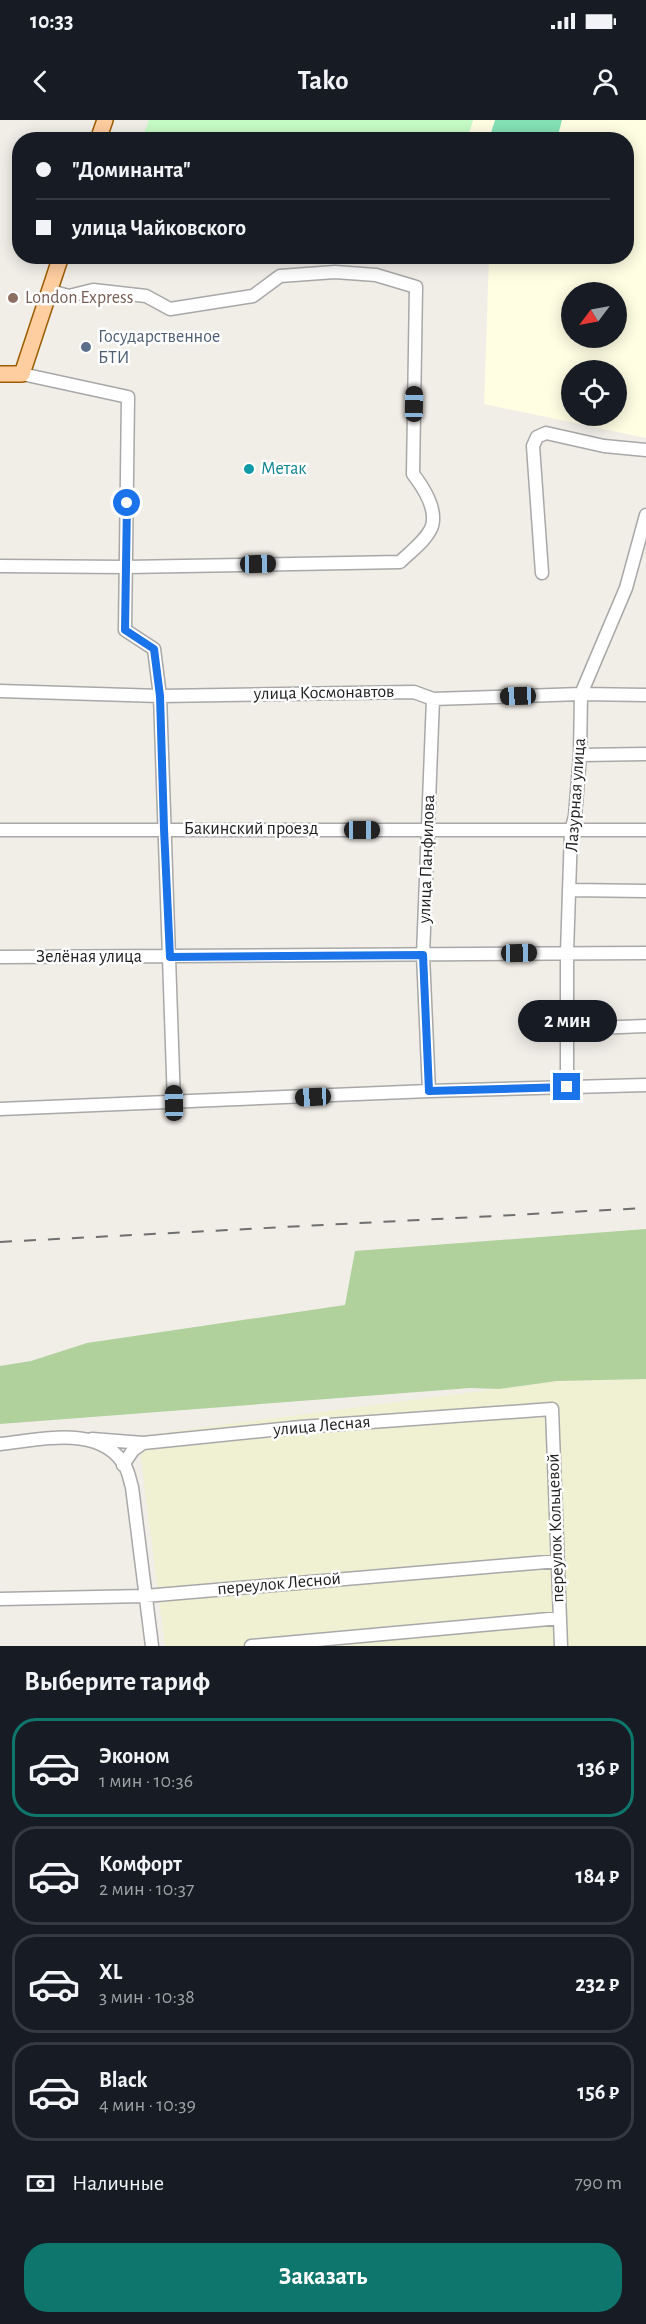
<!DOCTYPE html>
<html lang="ru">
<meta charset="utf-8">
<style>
body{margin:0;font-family:"Alegreya Sans",sans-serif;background:#20242c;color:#f1f3f6;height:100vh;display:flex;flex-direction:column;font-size:22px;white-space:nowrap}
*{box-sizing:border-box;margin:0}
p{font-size:20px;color:#9ea1a6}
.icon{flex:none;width:33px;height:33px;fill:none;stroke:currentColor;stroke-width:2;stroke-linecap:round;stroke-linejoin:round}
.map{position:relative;height:1526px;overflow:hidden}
.side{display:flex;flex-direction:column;background:#171b24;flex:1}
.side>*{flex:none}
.banner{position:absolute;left:12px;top:12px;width:622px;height:132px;border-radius:24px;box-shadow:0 3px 15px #0003;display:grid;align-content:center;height:132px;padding:0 24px;background:#171b24}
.needle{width:39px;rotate:238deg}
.fabs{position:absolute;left:561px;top:162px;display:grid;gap:12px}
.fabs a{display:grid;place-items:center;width:66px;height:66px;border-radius:50%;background:#171b24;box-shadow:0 3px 15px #0003;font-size:30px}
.end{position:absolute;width:27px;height:27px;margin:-14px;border:8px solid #1a73e8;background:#fff;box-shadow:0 0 0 3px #fff}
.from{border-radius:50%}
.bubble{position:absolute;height:42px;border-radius:21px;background:#171b24;box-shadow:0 3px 15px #0003;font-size:20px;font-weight:600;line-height:42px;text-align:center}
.car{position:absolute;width:18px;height:36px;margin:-18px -9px;border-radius:8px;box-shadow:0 0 4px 2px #0007;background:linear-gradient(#222 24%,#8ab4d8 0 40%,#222 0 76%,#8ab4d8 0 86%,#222 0)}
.banner b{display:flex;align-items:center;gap:21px;height:57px;font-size:22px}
.banner b+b{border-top:2px solid #363941}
.banner i{width:15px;height:15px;background:#f1f3f6}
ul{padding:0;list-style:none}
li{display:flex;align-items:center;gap:18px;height:99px;margin:0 12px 9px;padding:0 12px;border:3px solid #363941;border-radius:24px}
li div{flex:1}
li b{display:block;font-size:22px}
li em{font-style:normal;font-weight:600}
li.active{border-color:#0f766e}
li>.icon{width:54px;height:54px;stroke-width:1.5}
h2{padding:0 24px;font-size:27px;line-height:72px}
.pay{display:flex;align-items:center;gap:15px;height:66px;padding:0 24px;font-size:22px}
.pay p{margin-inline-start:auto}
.cta{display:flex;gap:12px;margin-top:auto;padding:12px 24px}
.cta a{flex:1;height:69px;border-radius:24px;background:#0f766e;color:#fff;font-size:24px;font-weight:600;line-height:69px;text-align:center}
.status{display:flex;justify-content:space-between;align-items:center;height:42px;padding:0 30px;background:#171b24;direction:ltr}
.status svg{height:16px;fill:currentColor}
header{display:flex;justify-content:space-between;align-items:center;height:78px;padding:0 24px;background:#171b24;font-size:27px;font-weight:600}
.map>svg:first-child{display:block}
.education{fill:#fffde2;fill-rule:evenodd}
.farmland{fill:#f0f0d3}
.forest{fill:#b0d19b}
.park{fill:#c5fbc5}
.pitch{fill:#84e1b6}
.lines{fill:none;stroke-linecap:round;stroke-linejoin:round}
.minor-casing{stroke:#a8a8a8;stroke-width:15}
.major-casing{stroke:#9d5c00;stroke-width:18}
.minor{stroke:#fff;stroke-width:12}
.major{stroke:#fecda0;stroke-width:15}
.rail{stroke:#6f6f6f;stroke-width:2;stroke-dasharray:12 12;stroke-linecap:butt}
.route{stroke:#1a73e8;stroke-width:8}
.education-dot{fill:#8d6e63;stroke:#fff;stroke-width:2}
.service-dot{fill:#5c6f8a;stroke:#fff;stroke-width:2}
.culture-dot{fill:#0f9aa8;stroke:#fff;stroke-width:2}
.labels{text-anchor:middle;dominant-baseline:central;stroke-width:5;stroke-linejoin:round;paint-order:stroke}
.education-label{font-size:18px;fill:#785e54;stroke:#fff;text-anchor:start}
.service-label{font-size:18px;fill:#4e5e75;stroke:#fff;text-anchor:start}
.culture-label{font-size:18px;fill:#0d838f;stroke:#fff;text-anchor:start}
.street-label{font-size:18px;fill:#212121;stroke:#fff}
</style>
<div class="status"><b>10:33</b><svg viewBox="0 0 49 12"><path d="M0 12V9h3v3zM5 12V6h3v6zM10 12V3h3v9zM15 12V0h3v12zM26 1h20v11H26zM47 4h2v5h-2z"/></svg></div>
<header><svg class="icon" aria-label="back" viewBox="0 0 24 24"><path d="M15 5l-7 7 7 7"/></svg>Tako<svg class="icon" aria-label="person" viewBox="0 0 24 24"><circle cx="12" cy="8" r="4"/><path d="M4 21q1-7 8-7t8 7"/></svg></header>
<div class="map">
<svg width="646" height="1526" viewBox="0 0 646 1526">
<rect width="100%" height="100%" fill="#f1ede7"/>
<path class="education" d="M473,0H646V318L484,284L489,137L627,136V20H467ZM572,172H616V218H572ZM572,250H616V296H572Z"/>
<path class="farmland" d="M646,1259V1526H165L138,1316L557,1261Z"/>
<path class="forest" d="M646,1109V1259L557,1261L499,1269L470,1268L0,1304V1246L31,1241L87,1223L345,1185L355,1131Z"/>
<path class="park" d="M149,0H473L467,19H142Z"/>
<path class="pitch" d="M495,0H562L557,19H489Z"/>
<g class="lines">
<defs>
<path id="minor" d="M22,254L128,277L125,510L154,529L160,576L174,983
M0,446L126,447L400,442C410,432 427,420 432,406C437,389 423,367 413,354L416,167L376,155L335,152L280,156L253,176L170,189L146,176L93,170L69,176L50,171
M542,453L533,326L537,317L546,313L604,326L646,330
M0,571L160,576L414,572L433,579L581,574L646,575
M580,635L646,634
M0,710H646
M570,770L646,771
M0,837L646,833
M569,909L646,906
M567,967V833L571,711L575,696L580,635L581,574L626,468L646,395
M429,971L423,835L433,579
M0,989L429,971L646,965
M92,1319L143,1323L301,1307L552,1289L561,1526
M0,1324C40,1320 103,1303 126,1348C129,1354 130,1361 132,1367L152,1526
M123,1345L133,1330L143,1323
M0,1479L145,1476L558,1441
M251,1526L560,1498"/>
<path id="major" d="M98,20L105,0
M0,254H22L61,136"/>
</defs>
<use href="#minor" class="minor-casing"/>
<use href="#major" class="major-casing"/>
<use href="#minor" class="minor"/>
<use href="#major" class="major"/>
<path class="rail" d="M0,1122L646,1088"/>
</g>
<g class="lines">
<path class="route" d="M127,383L125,510L154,529L160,576L164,709L170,837L423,835L429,971L567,967"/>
</g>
<circle class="education-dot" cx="13" cy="178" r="6"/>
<circle class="service-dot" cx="86" cy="227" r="6"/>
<circle class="culture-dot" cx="249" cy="349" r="6"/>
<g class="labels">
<g class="education-label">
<text x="25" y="178">London Express</text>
</g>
<g class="service-label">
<text x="98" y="217">Государственное<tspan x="98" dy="21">БТИ</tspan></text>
</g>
<g class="culture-label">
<text x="261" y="349">Метак</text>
</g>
<g class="street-label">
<text transform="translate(324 573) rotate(-1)">улица Космонавтов</text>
<text transform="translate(576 675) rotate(-86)">Лазурная улица</text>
<text x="251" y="709">Бакинский проезд</text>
<text transform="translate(427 739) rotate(-88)">улица Панфилова</text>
<text x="89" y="837">Зелёная улица</text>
<text transform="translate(322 1306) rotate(-5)">улица Лесная</text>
<text transform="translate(556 1408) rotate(-92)">переулок Кольцевой</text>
<text transform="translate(279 1464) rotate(-5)">переулок Лесной</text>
</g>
</g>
</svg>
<div class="fabs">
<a><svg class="needle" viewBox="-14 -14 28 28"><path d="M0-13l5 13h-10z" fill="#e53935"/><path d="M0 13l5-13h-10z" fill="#9ea1a6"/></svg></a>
<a><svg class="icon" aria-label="locate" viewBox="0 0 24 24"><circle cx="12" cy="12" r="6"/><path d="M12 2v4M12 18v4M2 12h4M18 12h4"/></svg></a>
</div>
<i class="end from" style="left:127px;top:383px"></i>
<i class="end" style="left:567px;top:967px"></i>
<div class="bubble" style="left:518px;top:880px;width:99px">2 мин</div>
<i class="car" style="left:414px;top:284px;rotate:1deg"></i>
<i class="car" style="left:258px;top:444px;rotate:89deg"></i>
<i class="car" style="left:518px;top:576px;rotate:268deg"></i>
<i class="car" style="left:362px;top:710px;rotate:90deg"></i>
<i class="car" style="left:519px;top:833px;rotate:89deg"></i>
<i class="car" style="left:313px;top:977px;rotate:267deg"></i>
<i class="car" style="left:174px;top:983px;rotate:359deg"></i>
<div class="banner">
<b><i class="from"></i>&quot;Доминанта&quot;</b>
<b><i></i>улица Чайковского</b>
</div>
</div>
<section class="side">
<h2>Выберите тариф</h2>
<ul>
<li class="active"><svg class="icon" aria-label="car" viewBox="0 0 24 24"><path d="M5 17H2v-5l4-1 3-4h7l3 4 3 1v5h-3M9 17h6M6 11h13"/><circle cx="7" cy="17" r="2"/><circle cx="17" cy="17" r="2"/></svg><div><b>Эконом</b><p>1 мин · 10:36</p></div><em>136 ₽</em></li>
<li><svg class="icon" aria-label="car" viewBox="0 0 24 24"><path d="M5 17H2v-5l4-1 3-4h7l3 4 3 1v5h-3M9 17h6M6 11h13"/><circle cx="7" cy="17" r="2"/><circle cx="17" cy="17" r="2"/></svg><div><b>Комфорт</b><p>2 мин · 10:37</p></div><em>184 ₽</em></li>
<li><svg class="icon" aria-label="car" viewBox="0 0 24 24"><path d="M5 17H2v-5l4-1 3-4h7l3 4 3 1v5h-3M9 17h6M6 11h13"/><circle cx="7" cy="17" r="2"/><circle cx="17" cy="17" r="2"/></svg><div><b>XL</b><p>3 мин · 10:38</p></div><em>232 ₽</em></li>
<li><svg class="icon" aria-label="car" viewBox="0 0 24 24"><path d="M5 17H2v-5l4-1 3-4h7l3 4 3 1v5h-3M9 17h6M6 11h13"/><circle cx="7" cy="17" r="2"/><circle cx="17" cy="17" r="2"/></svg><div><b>Black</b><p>4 мин · 10:39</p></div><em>156 ₽</em></li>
</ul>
<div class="pay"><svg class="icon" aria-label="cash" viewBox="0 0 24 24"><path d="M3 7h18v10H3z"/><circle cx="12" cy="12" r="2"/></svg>Наличные<p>790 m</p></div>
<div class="cta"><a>Заказать</a></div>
</section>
